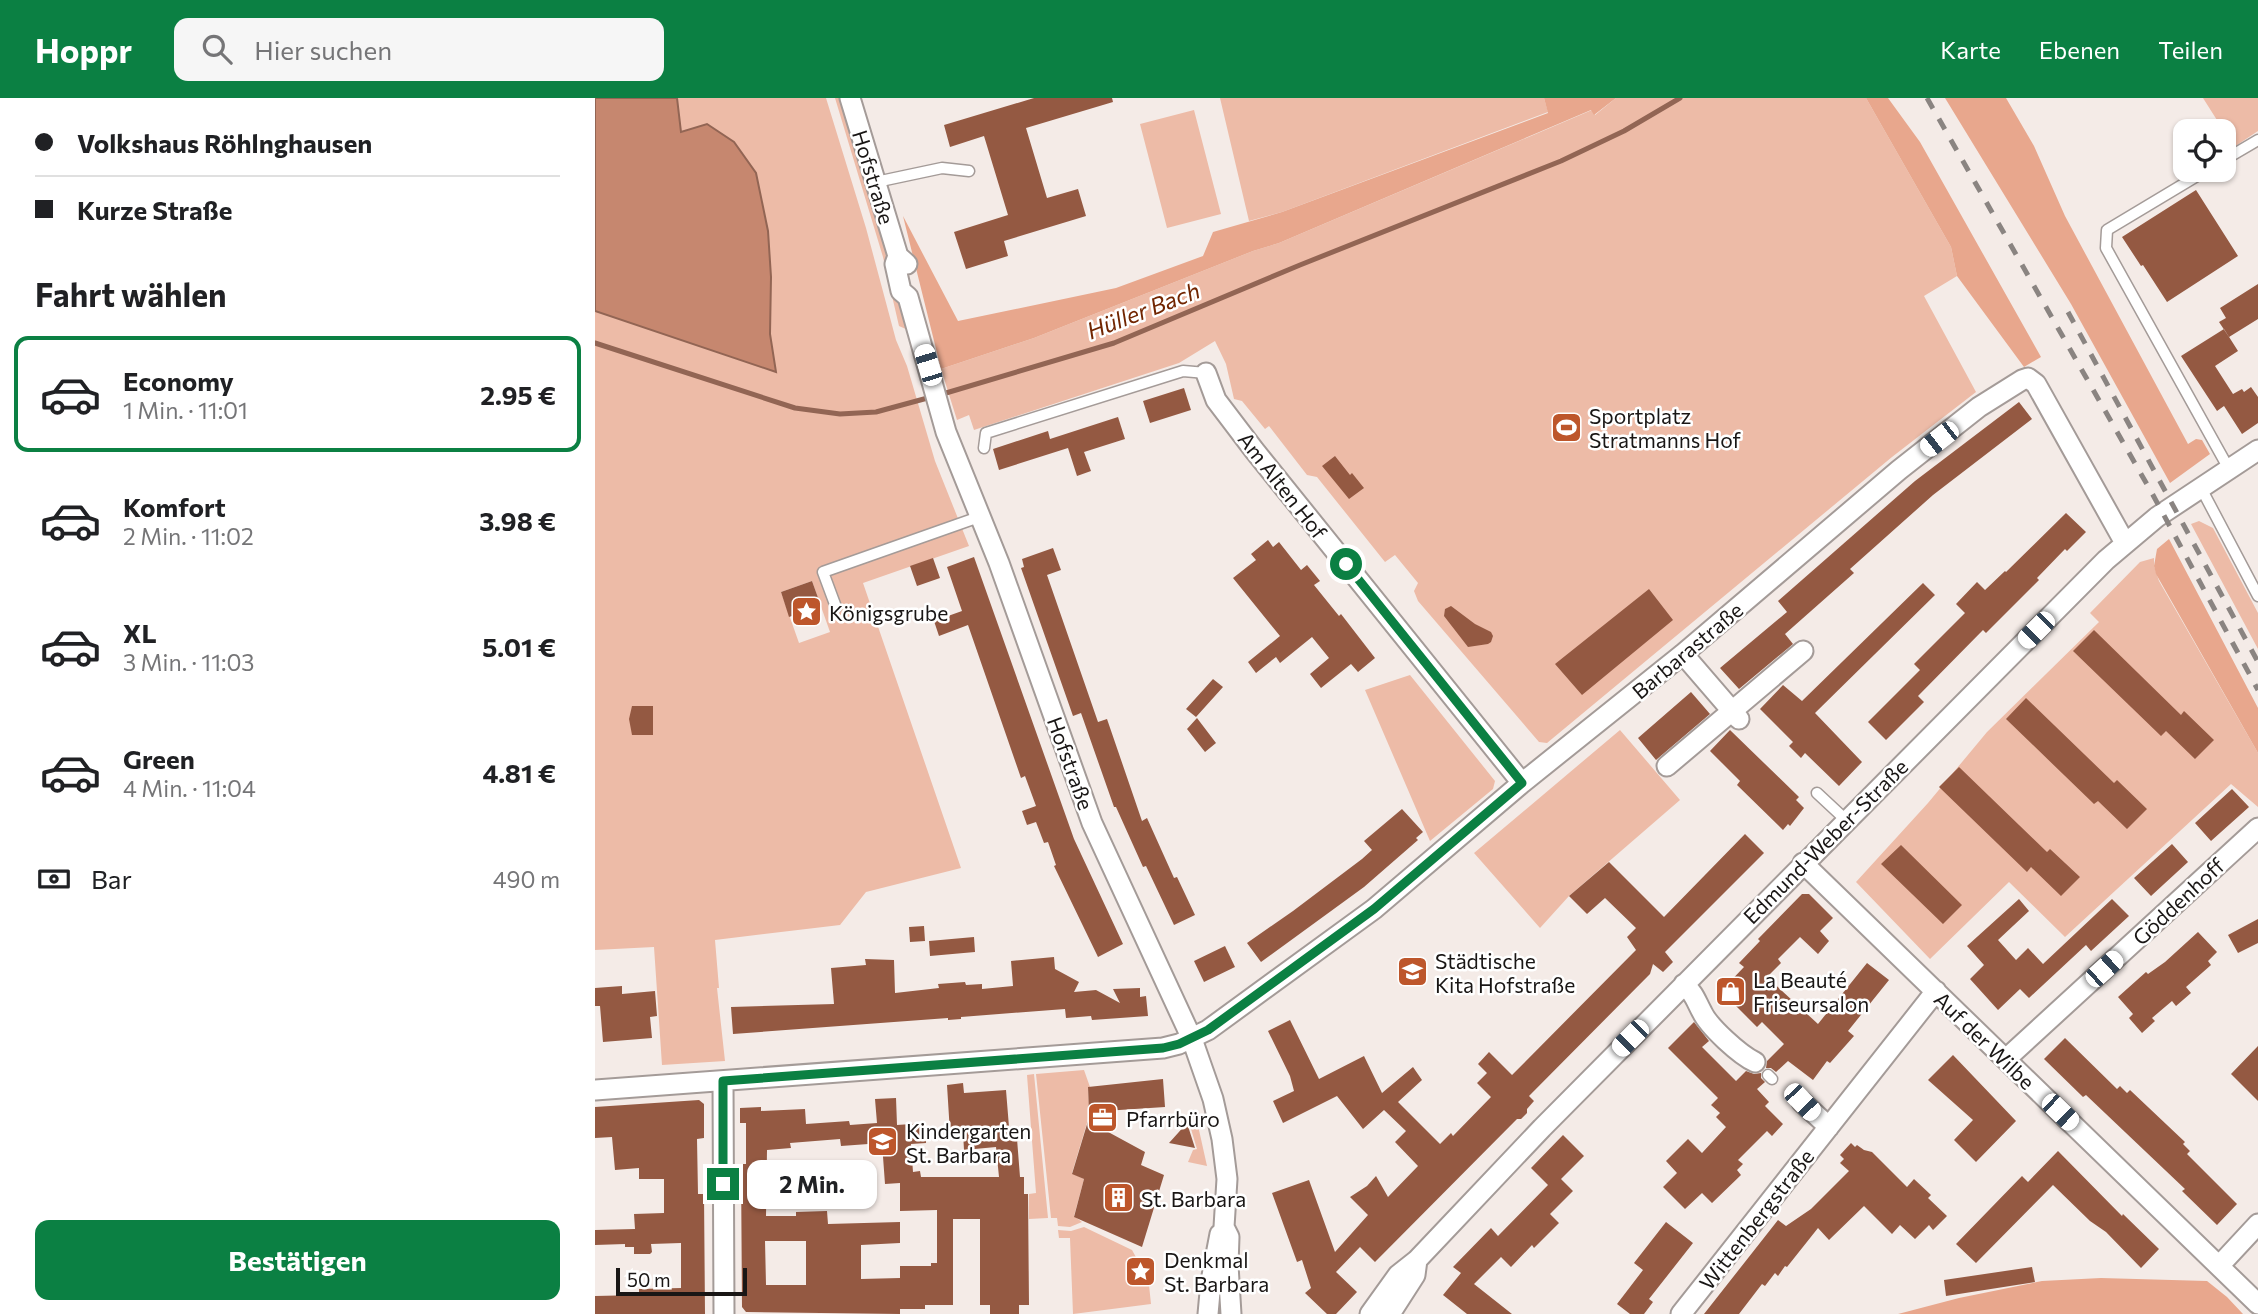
<!DOCTYPE html>
<html lang="de">
<meta charset="utf-8">
<style>
body{margin:0;font-family:Commissioner,sans-serif;background:#f6f6f6;color:#202124;height:100vh;display:flex;flex-direction:column;font-size:26px;white-space:nowrap}
*{box-sizing:border-box;margin:0}
p{font-size:23px;color:#757577}
.icon{flex:none;width:38px;height:38px;fill:none;stroke:currentColor;stroke-width:2;stroke-linecap:round;stroke-linejoin:round}
.map{position:relative;flex:1;overflow:hidden}
.drawer{display:flex;flex-direction:column;background:#fff;width:595px}
.drawer>*{flex:none}
.guide{display:grid;align-content:center;height:154px;padding:0 35px;background:#fff}
.controls{position:absolute;left:1578px;top:21px;display:grid;gap:14px}
.controls a{display:grid;place-items:center;width:63px;height:63px;border-radius:14px;background:#fff;box-shadow:0 2px 5px #0004;font-size:35px}
.scale{position:absolute;left:21px;bottom:18px;width:131px;box-sizing:border-box;padding-left:7px;border:4px solid #191615;border-top:0;font-size:19px;line-height:24px;white-space:nowrap;color:#191615;-webkit-text-stroke:5px #fff;paint-order:stroke}
.end{position:absolute;width:32px;height:32px;margin:-16px;border:9px solid #0b8043;background:#fff;box-shadow:0 0 0 4px #fff}
.from{border-radius:50%}
.bubble{position:absolute;height:49px;border-radius:14px;background:#fff;box-shadow:0 2px 5px #0004;font-size:23px;font-weight:700;line-height:49px;text-align:center}
.car{position:absolute;width:21px;height:42px;margin:-21px -10px;border-radius:9px;box-shadow:0 0 5px 2px #0007;background:linear-gradient(#fff 24%,#345 0 40%,#fff 0 76%,#345 0 86%,#fff 0)}
.guide b{display:flex;align-items:center;gap:24px;height:66px;font-size:26px}
.guide b+b{border-top:2px solid #e0e0e0}
.guide i{width:18px;height:18px;background:#202124}
ul{padding:0;list-style:none}
li{display:flex;align-items:center;gap:21px;height:116px;margin:0 14px 10px;padding:0 21px;border:4px solid transparent;border-radius:14px}
li div{flex:1}
li b{display:block;font-size:26px}
li em{font-style:normal;font-weight:700}
li.on{border-color:#0b8043}
li>.icon{width:63px;height:63px;stroke-width:1.5}
h2{padding:0 35px;font-size:32px;line-height:84px}
.pay{display:flex;align-items:center;gap:18px;height:77px;padding:0 35px;font-size:26px}
.pay p{margin-inline-start:auto}
.action{display:flex;gap:14px;margin-top:auto;padding:14px 35px}
.action a{flex:1;height:80px;border-radius:14px;background:#0b8043;color:#fff;font-size:28px;font-weight:700;line-height:80px;text-align:center}
header{display:flex;align-items:center;gap:42px;box-sizing:border-box;height:98px;padding:0 35px;background:#0b8043;color:#fff}
header strong{font-size:33px}
nav{display:flex;gap:38px;margin-inline-start:auto;font-size:24px}
.search{width:490px;height:63px;background:#f6f6f6;display:flex;align-items:center;gap:18px;box-sizing:border-box;padding:0 24px;border-radius:14px;color:#757577;font-size:26px}
main{display:flex;flex:1;min-height:0}
.map>svg:first-child{display:block}
.green{fill:#edbba7;fill-rule:evenodd}
.forest{fill:#e8a78d}
.water{fill:#c6876f;stroke:#926554;stroke-width:2}
.lines{fill:none;stroke-linecap:round;stroke-linejoin:round}
.stream{stroke:#926554;stroke-width:5}
.building{fill:#945942;fill-rule:evenodd}
.service-casing{stroke:#a49b98;stroke-width:13}
.minor-casing{stroke:#a49b98;stroke-width:23}
.service{stroke:#fff;stroke-width:10}
.minor{stroke:#fff;stroke-width:19}
.rail{stroke:#8a8481;stroke-width:5;stroke-dasharray:12 12;stroke-linecap:butt}
.route{stroke:#0b8043;stroke-width:9}
.labels{text-anchor:middle;dominant-baseline:central;stroke-width:5;stroke-linejoin:round;paint-order:stroke}
.street-label{font-size:21px;fill:#191615;stroke:#fff}
.poi-label{font-size:21px;fill:#191615;stroke:#fff;text-anchor:start}
.water-label{font-size:23px;font-style:italic;fill:#712500;stroke:#fff}
</style>
<header>
<strong>Hoppr</strong>
<div class="search"><svg class="icon" aria-label="search" viewBox="0 0 24 24"><circle cx="10" cy="10" r="6"/><path d="M15 15l6 6"/></svg>Hier suchen</div>
<nav><a>Karte</a><a>Ebenen</a><a>Teilen</a></nav>
</header>
<main>
<section class="drawer">
<div class="guide">
<b><i class="from"></i>Volkshaus Röhlnghausen</b>
<b><i></i>Kurze Straße</b>
</div>
<h2>Fahrt wählen</h2>
<ul>
<li class="on"><svg class="icon" aria-label="car" viewBox="0 0 24 24"><path d="M5 17H2v-5l4-1 3-4h7l3 4 3 1v5h-3M9 17h6M6 11h13"/><circle cx="7" cy="17" r="2"/><circle cx="17" cy="17" r="2"/></svg><div><b>Economy</b><p>1 Min. · 11:01</p></div><em>2.95 €</em></li>
<li><svg class="icon" aria-label="car" viewBox="0 0 24 24"><path d="M5 17H2v-5l4-1 3-4h7l3 4 3 1v5h-3M9 17h6M6 11h13"/><circle cx="7" cy="17" r="2"/><circle cx="17" cy="17" r="2"/></svg><div><b>Komfort</b><p>2 Min. · 11:02</p></div><em>3.98 €</em></li>
<li><svg class="icon" aria-label="car" viewBox="0 0 24 24"><path d="M5 17H2v-5l4-1 3-4h7l3 4 3 1v5h-3M9 17h6M6 11h13"/><circle cx="7" cy="17" r="2"/><circle cx="17" cy="17" r="2"/></svg><div><b>XL</b><p>3 Min. · 11:03</p></div><em>5.01 €</em></li>
<li><svg class="icon" aria-label="car" viewBox="0 0 24 24"><path d="M5 17H2v-5l4-1 3-4h7l3 4 3 1v5h-3M9 17h6M6 11h13"/><circle cx="7" cy="17" r="2"/><circle cx="17" cy="17" r="2"/></svg><div><b>Green</b><p>4 Min. · 11:04</p></div><em>4.81 €</em></li>
</ul>
<div class="pay"><svg class="icon" aria-label="cash" viewBox="0 0 24 24"><path d="M3 7h18v10H3z"/><circle cx="12" cy="12" r="2"/></svg>Bar<p>490 m</p></div>
<div class="action"><a>Bestätigen</a></div>
</section>
<div class="map">
<svg width="1663" height="1216" viewBox="0 0 1663 1216">
<rect width="100%" height="100%" fill="#f4ebe7"/>
<path class="green" d="M0,0H231L271,130L301,242L312,268L340,363L374,448L268,485L366,770L271,794L245,827L120,842L124,890H122L130,963L67,967L59,849L0,852ZM217,483L235,534L204,545L186,494Z
M240,0H246L313,232L304,228L288,159Z
M625,0H949L953,14L687,114L654,123Z
M1021,0H1271L1356,149L1362,178L1329,198L1381,294L1297,359L952,645L944,644L823,503L819,493L823,485L800,457L790,464L722,379L712,377L674,328L670,331L647,303L639,301L631,266L620,243L584,265L379,332L374,317L362,322L346,271L439,240L658,153L684,145L997,12L1000,17Z
M1608,0H1663V33L1639,49Z
M599,12L626,116L572,130L545,26Z
M1604,423L1618,430L1663,515V551L1596,426Z
M1559,460V468L1564,483L1663,655V709L1636,686L1470,839L1414,784L1335,861L1261,784L1333,705L1392,634L1504,524L1495,515L1545,464Z
M815,577L900,683L898,691L835,743L770,592Z
M1025,632L1085,702L974,798L945,830L879,755Z
M489,972L495,989L493,990L494,1008H497L477,1075L489,1081L479,1118L487,1124L475,1129L463,1128L462,1120H456L441,976Z
M439,976L453,1120L434,1121V1096L441,1095L432,977Z
M600,1014L612,1068L593,1064L598,1052L602,1051L593,1021Z
M489,1129L537,1152L542,1161L552,1168L556,1206L478,1216L475,1140H464L463,1132L476,1133Z"/>
<path class="forest" d="M949,0H1021L999,17L996,12L684,145L658,153L439,240L346,271L308,118L363,223L521,190L608,158L618,134L687,114L953,15Z
M1271,0H1293L1325,44L1446,259L1429,269L1362,178L1356,149Z
M1350,0H1411L1439,48L1470,118L1593,346L1601,341L1607,342L1615,356L1575,385L1476,206Z
M1574,441L1663,610V655L1561,476L1559,468L1562,451Z
M1506,1180L1612,1183L1632,1199L1648,1216H1303L1364,1200L1447,1183Z"/>
<path class="water" d="M0,0H82L86,34L112,26L139,44L161,75L173,133L176,179L175,236L181,274L0,213Z"/>
<g class="lines">
<path class="stream" d="M0,245L200,310L245,316L281,314L351,295L519,245L705,167L966,63L1029,33L1085,0"/>
</g>
<path class="building" d="M439,0H517L518,4L431,30L452,100L483,91L491,118L409,143L413,158L371,171L359,134L413,117L389,38L355,49L349,27Z
M1601,92L1643,158L1572,204L1548,167L1546,168L1527,139Z
M1663,186V221L1634,239L1624,224L1631,220L1625,210Z
M1629,231L1643,253L1620,268L1638,296L1647,291L1649,294L1656,289L1663,299V325L1647,336L1629,308L1622,313L1586,258Z
M589,290L596,312L555,325L548,303Z
M1424,304L1437,321L1338,397L1255,471L1259,475L1190,536L1198,546L1144,591L1125,570L1192,514L1183,503L1320,383Z
M523,319L530,341L489,354L496,373L482,378L473,350L404,372L398,351L453,333L455,341Z
M740,358L755,377L757,375L769,390L754,401L727,368Z
M1471,415L1491,434L1472,453L1470,451L1442,480L1444,482L1391,535L1388,532L1323,598L1329,604L1291,642L1273,624L1325,572L1319,566L1370,515L1361,506L1382,484L1390,492L1410,473L1411,474Z
M673,442L678,449L684,444L706,472L712,467L725,483L719,487L744,518L746,516L780,560L763,574L756,566L726,590L715,576L734,560L717,539L685,565L681,559L661,575L653,564L685,538L638,480L661,462L656,456Z
M458,450L466,472L452,477L503,624L512,621L547,723L552,720L579,780L582,779L600,817L579,827L551,768L548,769L521,709H519L486,615L478,618L426,470L429,469L427,461Z
M379,459L479,741L528,846L503,859L459,768L461,767L453,744L449,745L441,724L432,727L427,713L441,708L430,678L426,680L373,527L344,538L339,523L367,513L352,469Z
M338,460L345,480L322,488L315,468Z
M217,483L226,508L194,519L186,494Z
M1328,485L1340,497L1220,615L1267,664L1244,688L1210,655L1206,660L1194,648L1198,644L1165,611L1188,587L1207,603Z
M1054,491L1078,522L987,597L960,566Z
M856,508L880,526L896,534L898,538L896,544L893,546L873,549L849,518L850,511Z
M1499,532L1586,617L1589,613L1619,642L1600,661L1571,633L1566,638L1478,553Z
M618,581L628,589L601,619L591,611Z
M1096,594L1115,616L1061,662L1043,640Z
M1431,600L1519,685L1522,682L1552,711L1532,731L1503,703L1499,706L1411,621Z
M37,608H58V637H37L34,621Z
M602,620L621,645L610,654L592,631Z
M1135,632L1204,699L1201,702L1209,710L1195,728L1193,726L1188,732L1142,687L1145,683L1115,653Z
M1364,669L1452,754L1455,751L1485,779L1466,798L1436,769L1432,774L1344,689Z
M1637,691L1654,709L1616,743L1600,725Z
M807,711L828,734L821,740L823,742L769,789L666,864L652,845L698,813L767,761L777,752L769,743Z
M1150,736L1169,755L1070,854L1078,864L1068,874L1058,866L1055,876L934,998L939,1003L932,1011V1015L926,1021H922L780,1164L765,1149L741,1174L762,1194L741,1216H732L710,1195L716,1190L707,1162L702,1164L677,1095L714,1082L740,1154L773,1117L755,1099L772,1088L781,1078L793,1099L823,1068L800,1044L811,1033L789,1012L768,1031L742,998L688,1025L678,1003L699,993L695,978L673,933L695,922L724,981L769,958L787,995L818,969L827,982L803,1004L845,1046L856,1035L858,1038L896,999L882,985L892,975L883,966L894,954L917,977L1041,852L1032,839L1041,830L1010,800L992,816L974,798L1014,764L1069,819Z
M1577,746L1593,764L1556,798L1539,780Z
M1306,747L1367,807L1348,826L1286,766Z
M1207,796H1214L1238,820L1225,833L1234,843L1223,856L1205,839L1183,861L1186,865L1172,879L1223,926L1272,865L1294,882L1253,933L1259,938L1235,965L1232,963L1218,982L1193,963L1181,974L1176,970H1171L1172,963L1189,946L1167,924L1162,929L1126,893L1149,869L1144,865L1165,843L1163,841Z
M1424,801L1434,813L1403,842L1421,862L1433,850L1448,866L1517,801L1534,818L1496,853L1491,847L1434,900L1425,891L1403,912L1375,881L1389,867L1372,848Z
M1663,821V845L1643,855L1633,837Z
M329,828L330,843L315,844L314,829Z
M1603,834L1622,854L1613,863L1616,867L1591,889L1596,895L1581,908L1577,903L1557,920L1560,923L1547,935L1534,920L1538,916L1523,899L1551,874L1553,876L1570,864Z
M379,839L380,854L335,858L334,843Z
M630,848L640,869L609,884L599,863Z
M459,859L460,871L484,884L479,894L501,892L525,905L518,891L545,890V899L551,898L553,918L497,922L496,918L471,920L470,911L366,919V921L353,922V920L138,936L136,909L239,906L236,870L271,867L270,861L299,862L300,895L344,890L343,886L370,884L371,887L387,886V891L418,888L416,863Z
M27,888V896L60,893L62,918L55,919L57,940L8,944L5,908H0V890Z
M1099,924L1114,943L1107,949L1141,983L1151,973L1159,976L1166,975V980L1170,984L1162,991L1174,1004L1170,1008L1188,1026L1177,1038L1172,1033L1143,1062L1148,1066L1142,1072L1146,1077L1117,1105L1107,1095L1090,1111L1068,1089L1082,1075L1071,1063L1093,1041L1107,1055L1131,1029L1121,1019L1125,1015L1116,1007L1123,1000L1073,950Z
M1470,940L1522,991L1525,988L1532,995L1535,992L1590,1044L1588,1046L1595,1053L1592,1056L1642,1106L1622,1127L1587,1093L1590,1091L1491,997L1488,999L1449,961Z
M1663,948V1003L1636,976Z
M1358,957L1421,1023L1381,1064L1359,1042L1378,1022L1333,982Z
M568,981L570,1009L494,1014L493,989Z
M368,985L369,995L411,992L414,1029L421,1028L425,1079H429V1096H433L434,1207H424V1216H395V1207H385V1121H358V1207H330V1211H305V1216L151,1214L147,1209L146,1066H151V1025H145V1010L166,1009V1013L210,1011L211,1026L254,1023L255,1027L282,1025L280,1001L301,1000L302,1027L330,1025L331,1045L316,1046L318,1074L325,1073L326,1079H404L401,1049L369,1052L368,1034L355,1035L352,987ZM245,1041L246,1048L287,1045L290,1086L305,1085V1113L342,1112V1165H336V1168H305V1180L266,1181V1147L305,1145V1124L233,1126L232,1113L201,1114V1118H171L172,1052L196,1050L195,1045ZM170,1143H211V1187H171Z
M104,1002L109,1006V1040L102,1041L103,1096H109L110,1216H0V1198L44,1197V1191L86,1190V1145L56,1146L57,1154L55,1156H39V1149H30V1146L0,1147V1132L40,1131L39,1116L69,1115V1081H44V1070L20,1072L17,1039L0,1040V1009Z
M493,1023L550,1054L546,1067L569,1077L547,1149L479,1119L489,1081L477,1076Z
M592,1025L600,1050L574,1045Z
M968,1037L989,1058L966,1081L978,1093L955,1116L964,1125L939,1150L937,1147L916,1169L906,1159L879,1186L917,1216H872L848,1197L866,1175L858,1169L896,1130L903,1138L953,1087L936,1070Z
M1256,1045L1260,1049L1262,1047L1269,1052L1277,1054L1312,1089L1319,1081L1336,1097L1333,1100L1352,1118L1338,1132L1334,1127L1320,1141L1305,1127L1297,1136L1269,1108L1234,1142L1223,1130L1192,1169L1190,1168L1183,1178L1180,1175L1170,1188L1167,1186L1144,1216H1109L1183,1122L1191,1128L1216,1111L1254,1073L1245,1065L1249,1061L1245,1057Z
M1463,1053L1527,1118L1528,1116L1564,1151L1546,1170L1511,1134L1495,1123L1458,1087L1381,1165L1361,1146L1427,1078L1433,1084Z
M256,1082L258,1097L242,1098L240,1083Z
M1071,1124L1098,1145L1054,1201L1058,1204L1049,1216H1035L1022,1206L1048,1172L1039,1165Z
M1437,1169L1440,1184L1351,1198L1349,1182Z"/>
<g class="lines">
<defs>
<path id="service" d="M1629,62L1663,42
M1612,72L1512,132L1511,150L1634,371
M281,84L347,70L374,73
M389,350L391,335L588,273L611,275
M1606,390L1663,498
M241,509L228,474L384,419
M1222,695L1251,722
M1173,977L1177,981"/>
<path id="minor" d="M255,0L303,158L312,166
M303,158L300,166L306,193L313,199L351,334L404,465L497,725L597,941L618,1001L627,1041L632,1081L629,1129L634,1139L633,1167L636,1216
M611,275L621,302L659,352L927,685
M1088,556L1144,621
M1072,668L1208,553
M1208,765L1663,1206
M1089,886C1100,897 1100,901 1107,914C1114,929 1145,957 1160,964
M1411,961L1663,730
M128,983L129,1216
M0,992L568,950L584,946L613,932L779,811L927,685L1088,556L1304,372L1384,309L1427,282L1433,280L1441,286L1530,445
M1207,1004L1234,1029
M1624,1168L1663,1126
M613,1216L616,1183L625,1136
M775,1216L803,1177L822,1162L947,1030L1511,462L1562,419L1663,352
M795,1216L820,1177L822,1162
M1086,1216L1341,893"/>
</defs>
<use href="#service" class="service-casing"/>
<use href="#minor" class="minor-casing"/>
<use href="#service" class="service"/>
<use href="#minor" class="minor"/>
<path class="rail" d="M1332,0L1558,397L1663,592
M1473,214L1663,564"/>
</g>
<g class="lines">
<path class="route" d="M128,1086V983L568,950L584,946L613,932L779,811L927,685L751,466"/>
</g>
<defs>
<symbol id="stadium-square" viewBox="-11 -11 22 22"><rect x="-9" y="-9" width="18" height="18" rx="4" fill="#bd562b" stroke="#fff"/><path d="M0-5a6.5 5 0 1 0 0 10a6.5 5 0 1 0 0-10ZM-3.5-1.8h7v3.6h-7Z" fill="#fff"/></symbol>
<symbol id="sight-square" viewBox="-11 -11 22 22"><rect x="-9" y="-9" width="18" height="18" rx="4" fill="#bd562b" stroke="#fff"/><path d="M0-6L1.8-2.2L6-1.7L2.9 1.2L3.7 5.4L0 3.3L-3.7 5.4L-2.9 1.2L-6-1.7L-1.8-2.2Z" fill="#fff"/></symbol>
<symbol id="school-square" viewBox="-11 -11 22 22"><rect x="-9" y="-9" width="18" height="18" rx="4" fill="#bd562b" stroke="#fff"/><path d="M0-5L7-2L0 1L-7-2ZM-4 1L0 2.5L4 1V4Q0 6-4 4Z" fill="#fff"/></symbol>
<symbol id="shop-square" viewBox="-11 -11 22 22"><rect x="-9" y="-9" width="18" height="18" rx="4" fill="#bd562b" stroke="#fff"/><path d="M-5-2.5h2.3a2.7 3.5 0 0 1 5.4 0H5L5.5 6h-11ZM-1.5-2.5h3a1.5 2.3 0 0 0-3 0Z" fill="#fff"/></symbol>
<symbol id="office-square" viewBox="-11 -11 22 22"><rect x="-9" y="-9" width="18" height="18" rx="4" fill="#bd562b" stroke="#fff"/><path d="M-6-3h4V-5.5h4V-3h4V5H-6ZM-1-4.5V-3h2v-1.5ZM-6 0V1H6V0Z" fill="#fff"/></symbol>
<symbol id="building-square" viewBox="-11 -11 22 22"><rect x="-9" y="-9" width="18" height="18" rx="4" fill="#bd562b" stroke="#fff"/><path d="M-4-6H4V6H1V3H-1V6H-4ZM-2.5-4.3h1.7v1.8h-1.7ZM.8-4.3h1.7v1.8H.8ZM-2.5-1h1.7V.8h-1.7ZM.8-1h1.7V.8H.8Z" fill="#fff"/></symbol>
</defs>
<g fill-rule="evenodd">
<use href="#stadium-square" x="954" y="312" width="35" height="35"/>
<use href="#sight-square" x="194" y="496" width="35" height="35"/>
<use href="#school-square" x="800" y="856" width="35" height="35"/>
<use href="#shop-square" x="1118" y="876" width="35" height="35"/>
<use href="#office-square" x="490" y="1002" width="35" height="35"/>
<use href="#school-square" x="270" y="1026" width="35" height="35"/>
<use href="#building-square" x="506" y="1082" width="35" height="35"/>
<use href="#sight-square" x="528" y="1156" width="35" height="35"/>
</g>
<g class="labels">
<g class="street-label">
<text transform="translate(279 79) rotate(73)">Hofstraße</text>
<text transform="translate(688 387) rotate(52)">Am Alten Hof</text>
<text transform="translate(1092 552) rotate(-40)">Barbarastraße</text>
<text transform="translate(476 665) rotate(70)">Hofstraße</text>
<text transform="translate(1230 743) rotate(-45)">Edmund-Weber-Straße</text>
<text transform="translate(1583 803) rotate(-43)">Göddenhoff</text>
<text transform="translate(1390 942) rotate(44)">Auf der Wilbe</text>
<text transform="translate(1161 1121) rotate(-52)">Wittenbergstraße</text>
</g>
<g class="poi-label">
<text x="994" y="317">Sportplatz<tspan x="994" dy="24">Stratmanns Hof</tspan></text>
<text x="234" y="514">Königsgrube</text>
<text x="840" y="862">Städtische<tspan x="840" dy="24">Kita Hofstraße</tspan></text>
<text x="1158" y="881">La Beauté<tspan x="1158" dy="24">Friseursalon</tspan></text>
<text x="531" y="1020">Pfarrbüro</text>
<text x="311" y="1032">Kindergarten<tspan x="311" dy="24">St. Barbara</tspan></text>
<text x="546" y="1100">St. Barbara</text>
<text x="569" y="1161">Denkmal<tspan x="569" dy="24">St. Barbara</tspan></text>
</g>
<g class="water-label">
<text transform="translate(548 212) rotate(-21)">Hüller Bach</text>
</g>
</g>
</svg>
<div class="controls">
<a><svg class="icon" aria-label="locate" viewBox="0 0 24 24"><circle cx="12" cy="12" r="6"/><path d="M12 2v4M12 18v4M2 12h4M18 12h4"/></svg></a>
</div>
<div class="scale">50 m</div>
<i class="end from" style="left:751px;top:466px"></i>
<i class="end" style="left:128px;top:1086px"></i>
<div class="bubble" style="left:152px;top:1062px;width:130px">2 Min.</div>
<i class="car" style="left:333px;top:267px;rotate:343deg"></i>
<i class="car" style="left:1344px;top:341px;rotate:232deg"></i>
<i class="car" style="left:1441px;top:532px;rotate:225deg"></i>
<i class="car" style="left:1509px;top:871px;rotate:48deg"></i>
<i class="car" style="left:1035px;top:940px;rotate:225deg"></i>
<i class="car" style="left:1207px;top:1004px;rotate:136deg"></i>
<i class="car" style="left:1465px;top:1014px;rotate:134deg"></i>
</div>
</main>
